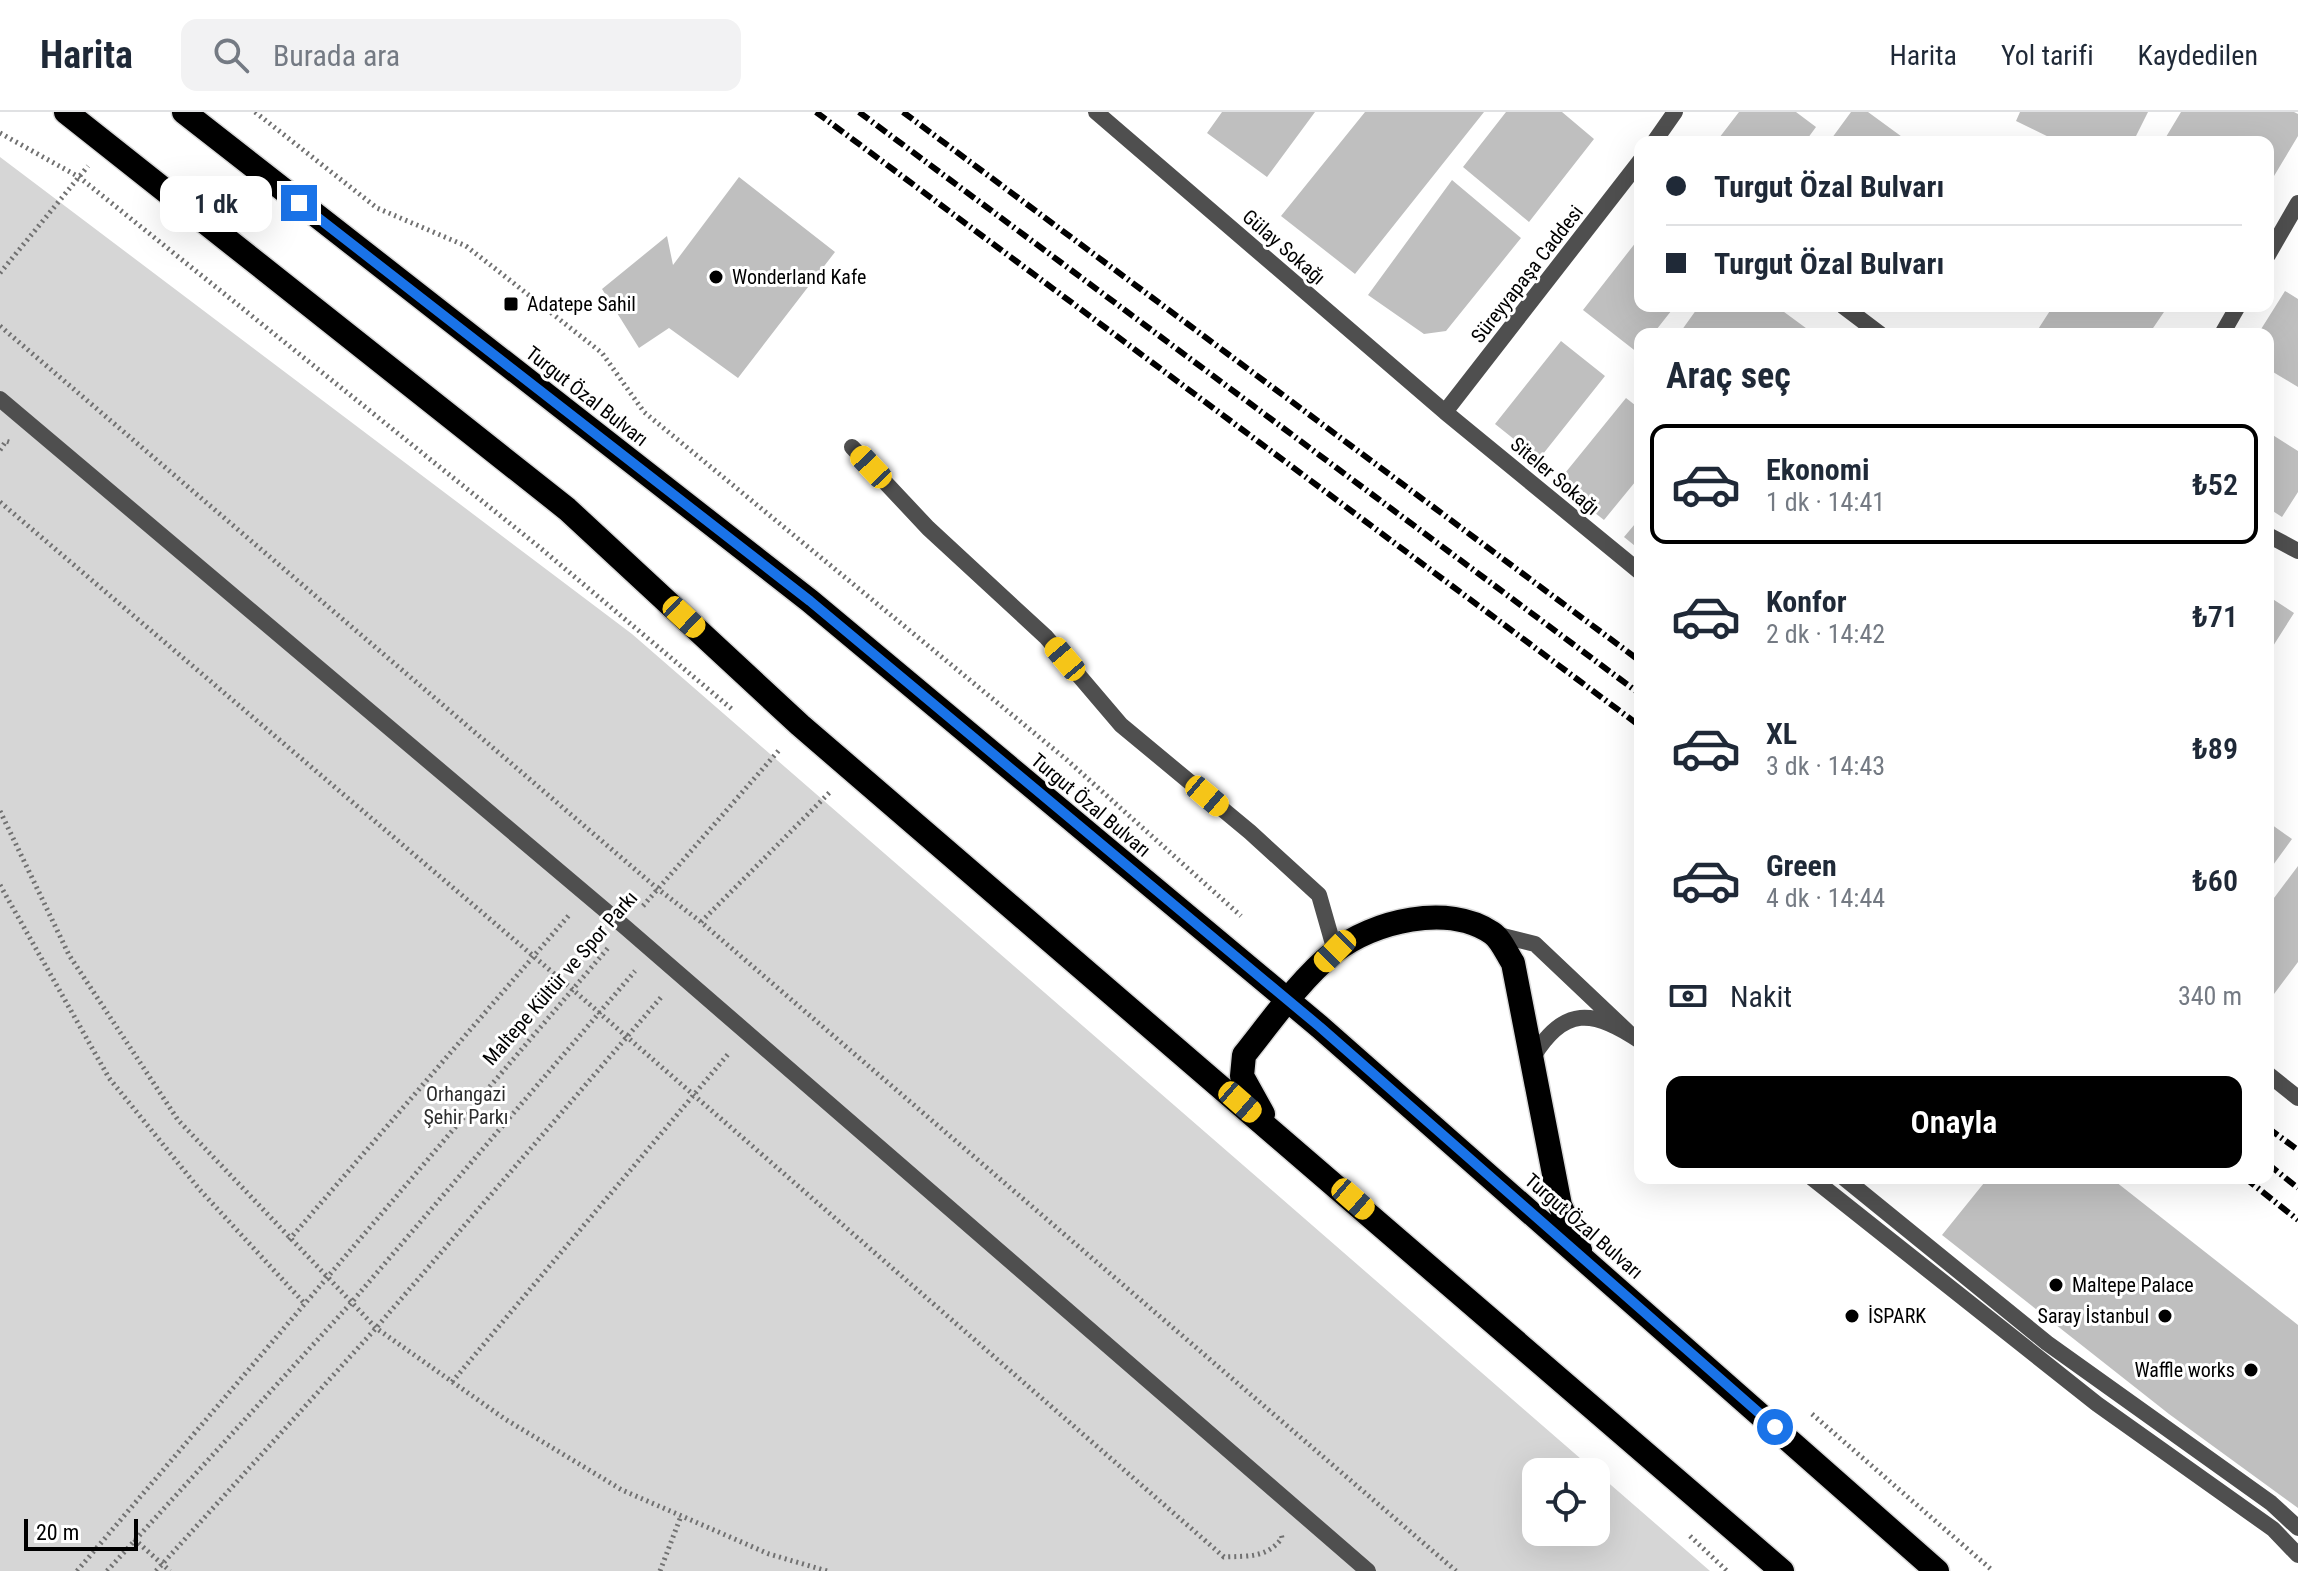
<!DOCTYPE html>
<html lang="tr">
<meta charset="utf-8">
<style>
body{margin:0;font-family:"Roboto Condensed",sans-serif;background:#f2f2f3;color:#1f2937;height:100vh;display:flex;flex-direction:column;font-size:30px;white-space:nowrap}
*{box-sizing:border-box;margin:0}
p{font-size:26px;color:#747a83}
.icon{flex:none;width:44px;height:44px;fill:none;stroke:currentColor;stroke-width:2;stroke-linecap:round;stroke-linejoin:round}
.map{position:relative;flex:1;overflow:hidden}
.details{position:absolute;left:1634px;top:216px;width:640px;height:856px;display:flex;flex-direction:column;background:#fff;border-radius:16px;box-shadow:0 8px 32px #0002}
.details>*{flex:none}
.banner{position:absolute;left:1634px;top:24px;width:640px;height:176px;border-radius:16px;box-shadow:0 8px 32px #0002;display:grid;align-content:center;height:176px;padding:0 32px;background:#fff}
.buttons{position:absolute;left:1522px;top:1346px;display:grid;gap:16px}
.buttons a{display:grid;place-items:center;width:88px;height:88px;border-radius:16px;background:#fff;box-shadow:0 8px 32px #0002;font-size:40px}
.scale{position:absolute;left:24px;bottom:20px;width:114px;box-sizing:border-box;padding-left:8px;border:4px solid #000;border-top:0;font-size:22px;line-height:28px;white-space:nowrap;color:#000;-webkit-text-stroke:6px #fff;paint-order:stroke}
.end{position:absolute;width:36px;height:36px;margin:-18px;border:10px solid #1a73e8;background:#fff;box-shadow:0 0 0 4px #fff}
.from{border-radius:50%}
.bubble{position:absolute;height:56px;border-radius:16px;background:#fff;box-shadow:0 8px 32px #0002;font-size:26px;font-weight:600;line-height:56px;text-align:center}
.car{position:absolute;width:24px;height:48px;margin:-24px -12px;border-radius:10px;box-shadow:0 0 6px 2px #0007;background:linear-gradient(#f5c518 24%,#345 0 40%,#f5c518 0 76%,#345 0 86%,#f5c518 0)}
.banner b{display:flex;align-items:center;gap:28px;height:76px;font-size:30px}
.banner b+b{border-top:2px solid #e0e1e3}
.banner i{width:20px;height:20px;background:#1f2937}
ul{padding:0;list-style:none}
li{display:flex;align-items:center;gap:24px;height:120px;margin:0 16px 12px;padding:0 16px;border:4px solid transparent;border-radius:16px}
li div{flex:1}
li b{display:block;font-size:30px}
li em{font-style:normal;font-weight:600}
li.current{border-color:#000}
li>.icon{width:72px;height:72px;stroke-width:1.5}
h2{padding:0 32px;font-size:36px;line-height:96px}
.pay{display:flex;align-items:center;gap:20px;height:88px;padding:0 32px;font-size:30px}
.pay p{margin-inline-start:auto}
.action{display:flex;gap:16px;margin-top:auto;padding:16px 32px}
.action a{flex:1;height:92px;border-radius:16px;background:#000;color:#fff;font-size:32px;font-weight:600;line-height:92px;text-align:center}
header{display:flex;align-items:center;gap:48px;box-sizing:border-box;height:112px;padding:0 40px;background:#fff;border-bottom:2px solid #e0e1e3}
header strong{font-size:38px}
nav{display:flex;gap:44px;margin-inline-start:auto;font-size:28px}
.search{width:560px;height:72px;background:#f2f2f3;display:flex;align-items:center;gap:20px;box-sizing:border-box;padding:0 28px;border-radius:16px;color:#747a83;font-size:30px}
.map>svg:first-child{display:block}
.green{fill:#d6d6d6}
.building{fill:#bfbfbf}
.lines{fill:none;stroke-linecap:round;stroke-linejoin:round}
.highway-casing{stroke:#dbdbdb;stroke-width:27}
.path{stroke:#717171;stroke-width:5;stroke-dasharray:2 4;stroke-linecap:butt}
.lane{stroke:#4f4f4f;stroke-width:16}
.street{stroke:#4f4f4f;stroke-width:16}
.highway{stroke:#000;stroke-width:24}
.rail{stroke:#000;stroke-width:6;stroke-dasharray:12 4 2 4;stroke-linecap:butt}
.route{stroke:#1a73e8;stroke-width:10}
.poi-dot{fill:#000;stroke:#fff;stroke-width:3}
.labels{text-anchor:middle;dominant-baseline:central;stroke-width:6;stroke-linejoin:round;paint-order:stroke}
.street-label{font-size:20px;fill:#000;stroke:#fff}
.poi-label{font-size:20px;fill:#000;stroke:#fff;text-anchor:start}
.park-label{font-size:20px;fill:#2d2d2d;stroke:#fff}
</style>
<header>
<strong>Harita</strong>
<div class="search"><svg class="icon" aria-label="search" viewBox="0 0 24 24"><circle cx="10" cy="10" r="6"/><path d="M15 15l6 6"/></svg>Burada ara</div>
<nav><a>Harita</a><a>Yol tarifi</a><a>Kaydedilen</a></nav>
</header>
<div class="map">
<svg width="2298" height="1459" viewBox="0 0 2298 1459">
<rect width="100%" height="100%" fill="#fff"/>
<path class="green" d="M0,45L632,522L1596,1360H1536V1420H1596V1360L1710,1459H0Z"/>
<path class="building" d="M1222,0H1315L1267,65L1207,21Z
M1365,0H1484L1355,162L1281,104Z
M1506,0H1562L1594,27L1529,110L1463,55Z
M1739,0H1796L1816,15L1805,30H1716Z
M1851,0H1868L1909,30H1829Z
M2020,0H2148L2133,30H2059L2016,9Z
M2181,0H2294L2298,2V24L2268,74V30H2163Z
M739,65L835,140L738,266L669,216L639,236L602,177L667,124L673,153Z
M1452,68L1521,126L1446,219L1424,222L1368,183Z
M1640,125V194H1675L1653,222H1640L1638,241L1583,198Z
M2285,179L2298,187V275L2268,257V222H2258Z
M1699,194H1776L1814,222H1679Z
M2053,194H2161L2166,197L2149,222H2035Z
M1561,229L1605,264L1539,347L1495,312Z
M1626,286L1640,297V364L1604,408L1557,371Z
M2268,320L2298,339V380L2282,405L2268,396Z
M1640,406V438L1624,425Z
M2268,484L2294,501L2268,542Z
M2268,710L2292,727L2268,760Z
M2298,754V850L2268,890V794Z
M1988,1066H2111L2298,1213V1396L2169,1302L1942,1123Z"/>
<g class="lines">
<defs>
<path id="highway" d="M66,0L567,397L800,613L1782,1459
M184,0L810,489L1320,915L1937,1459
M1263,1002L1242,964L1244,943C1272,908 1300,868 1334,840C1373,809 1448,791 1492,821C1501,827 1507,842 1513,851L1560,1093L1580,1138"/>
</defs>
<use href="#highway" class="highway-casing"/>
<path class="path" d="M255,0L377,96L466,134L502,162L602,241L644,300L1067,648L1241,804
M0,21L79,65L538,434L733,598
M0,161L88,54
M0,214L658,777L701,810L1456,1459
M0,338L6,329L9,330
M0,390L572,877L1224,1445C1248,1444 1267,1446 1282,1426L1281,1421
M0,699L69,843L178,1008L376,1216L505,1307L622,1378L769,1442L827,1459
M0,773L109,966L200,1078L305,1192
M643,794L780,637
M701,810L830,680
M289,1128L570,802
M452,1270L729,941
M1812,1302L1993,1459
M1690,1424L1727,1459
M134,1427L170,1459
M77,1459L608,836
M107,1459L351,1191L635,859
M156,1459L376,1216L663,883
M660,1459L681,1404"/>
<path class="lane" d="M0,287L625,815L1368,1459
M852,335L928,416L1046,525L1121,613L1250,720L1319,783L1335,839"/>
<path class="street" d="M1096,0L1445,300L1640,460
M1654,30L1675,0
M2268,143L2298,91
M1843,194L1880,222
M2222,222L2238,194
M1445,300L1640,49
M2268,423L2298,439
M1495,822L1535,832L1629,921
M1533,945C1564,894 1593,897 1640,929
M2268,962L2298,986
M1812,1066L2097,1292L2273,1417L2298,1443
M1844,1066L2047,1231L2271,1391L2298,1416"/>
<use href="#highway" class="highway"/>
<path class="rail" d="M816,0L1640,614
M859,0L1640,582
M903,0L1640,549
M2268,1016L2298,1038
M2268,1052L2298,1076
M2245,1066L2298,1108"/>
</g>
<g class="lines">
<path class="route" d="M299,91L810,489L1320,915L1775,1315"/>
</g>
<g class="poi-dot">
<circle cx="716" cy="165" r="8"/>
<rect x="503" y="184" width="16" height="16" rx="4"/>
<circle cx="2056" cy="1173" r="8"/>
<circle cx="1852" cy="1204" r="8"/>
<circle cx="2165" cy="1204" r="8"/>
<circle cx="2251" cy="1258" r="8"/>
</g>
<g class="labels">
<g class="street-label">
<text transform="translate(1284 135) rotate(41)">Gülay Sokağı</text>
<text transform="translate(1527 162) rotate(-52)">Süreyyapaşa Caddesi</text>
<text transform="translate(587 284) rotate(38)">Turgut Özal Bulvarı</text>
<text transform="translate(1555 364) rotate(40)">Siteler Sokağı</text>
<text transform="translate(1091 693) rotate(40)">Turgut Özal Bulvarı</text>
<text transform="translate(560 866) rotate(-49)">Maltepe Kültür ve Spor Parkı</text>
<text transform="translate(1584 1114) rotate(41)">Turgut Özal Bulvarı</text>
</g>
<g class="poi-label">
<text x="732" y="165">Wonderland Kafe</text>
<text x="527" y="192">Adatepe Sahil</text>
<text x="2072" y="1173">Maltepe Palace</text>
<text x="1868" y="1204">İSPARK</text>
<text x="2149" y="1204" text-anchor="end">Saray İstanbul</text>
<text x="2235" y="1258" text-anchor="end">Waffle works</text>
</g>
<g class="park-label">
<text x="466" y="982">Orhangazi<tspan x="466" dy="23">Şehir Parkı</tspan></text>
</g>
</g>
</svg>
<div class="buttons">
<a><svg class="icon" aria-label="locate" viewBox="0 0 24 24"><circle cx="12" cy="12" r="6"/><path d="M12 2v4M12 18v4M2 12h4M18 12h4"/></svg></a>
</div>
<div class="scale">20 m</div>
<i class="end from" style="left:1775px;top:1315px"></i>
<i class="end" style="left:299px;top:91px"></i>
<div class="bubble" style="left:160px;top:64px;width:112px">1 dk</div>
<i class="car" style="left:871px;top:355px;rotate:317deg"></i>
<i class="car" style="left:684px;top:505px;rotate:133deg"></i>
<i class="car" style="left:1065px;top:547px;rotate:320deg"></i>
<i class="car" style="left:1207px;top:684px;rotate:130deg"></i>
<i class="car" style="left:1335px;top:839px;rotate:225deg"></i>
<i class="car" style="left:1240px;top:990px;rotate:131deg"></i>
<i class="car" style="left:1353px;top:1087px;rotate:131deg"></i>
<div class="banner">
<b><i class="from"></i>Turgut Özal Bulvarı</b>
<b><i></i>Turgut Özal Bulvarı</b>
</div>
<section class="details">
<h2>Araç seç</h2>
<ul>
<li class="current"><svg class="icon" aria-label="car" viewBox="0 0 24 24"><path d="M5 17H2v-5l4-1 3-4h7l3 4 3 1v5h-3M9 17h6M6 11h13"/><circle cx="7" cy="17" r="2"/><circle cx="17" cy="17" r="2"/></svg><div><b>Ekonomi</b><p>1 dk · 14:41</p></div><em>₺52</em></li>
<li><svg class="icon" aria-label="car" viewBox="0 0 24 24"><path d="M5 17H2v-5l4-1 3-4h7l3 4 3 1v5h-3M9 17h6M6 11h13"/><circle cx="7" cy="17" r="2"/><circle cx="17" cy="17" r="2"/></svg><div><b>Konfor</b><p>2 dk · 14:42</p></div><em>₺71</em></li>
<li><svg class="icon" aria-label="car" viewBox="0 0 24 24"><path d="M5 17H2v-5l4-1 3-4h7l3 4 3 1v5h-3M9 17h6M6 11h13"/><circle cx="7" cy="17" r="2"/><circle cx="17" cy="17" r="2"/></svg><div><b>XL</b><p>3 dk · 14:43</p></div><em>₺89</em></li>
<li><svg class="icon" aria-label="car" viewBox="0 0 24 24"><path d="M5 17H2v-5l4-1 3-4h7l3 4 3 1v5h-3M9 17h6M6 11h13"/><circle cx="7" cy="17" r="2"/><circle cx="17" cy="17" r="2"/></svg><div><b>Green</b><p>4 dk · 14:44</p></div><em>₺60</em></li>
</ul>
<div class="pay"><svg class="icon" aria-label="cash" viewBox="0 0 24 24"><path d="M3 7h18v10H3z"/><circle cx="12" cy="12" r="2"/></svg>Nakit<p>340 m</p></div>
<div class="action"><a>Onayla</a></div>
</section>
</div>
